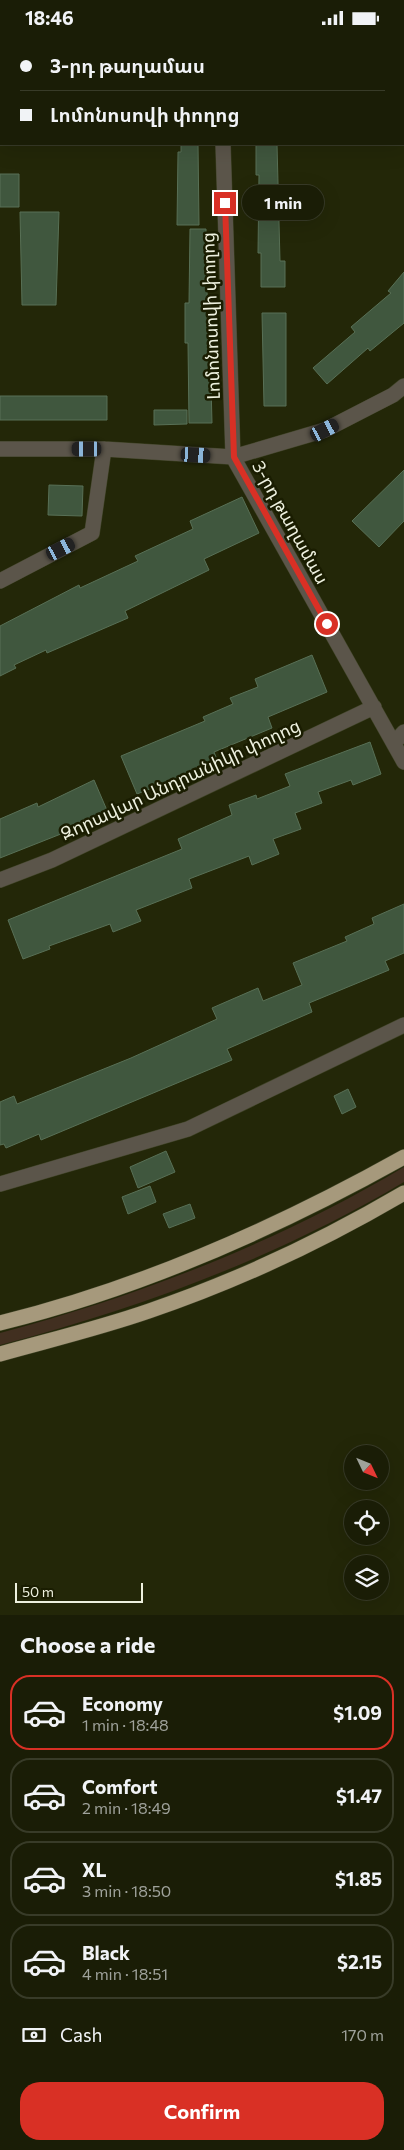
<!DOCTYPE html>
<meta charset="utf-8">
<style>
body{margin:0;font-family:Commissioner,"Noto Sans Armenian",sans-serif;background:#232610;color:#f1f3f6;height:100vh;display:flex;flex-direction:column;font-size:19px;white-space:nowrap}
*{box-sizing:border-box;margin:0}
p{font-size:16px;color:#9fa29b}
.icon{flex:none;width:28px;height:28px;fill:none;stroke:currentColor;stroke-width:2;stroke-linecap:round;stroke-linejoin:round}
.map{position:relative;height:1580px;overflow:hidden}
.sheet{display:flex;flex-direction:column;background:#1a1d06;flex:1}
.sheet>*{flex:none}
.banner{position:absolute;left:0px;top:0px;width:405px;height:110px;box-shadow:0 5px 20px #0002,0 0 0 1px #383b28;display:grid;align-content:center;height:110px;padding:0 20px;background:#1a1d06}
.needle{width:32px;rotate:133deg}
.fabs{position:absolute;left:344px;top:1410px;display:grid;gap:10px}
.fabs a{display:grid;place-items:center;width:45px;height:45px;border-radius:50%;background:#1a1d06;box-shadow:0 5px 20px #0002,0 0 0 1px #383b28;font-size:25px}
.scale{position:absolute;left:15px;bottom:12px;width:128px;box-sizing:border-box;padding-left:5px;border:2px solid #eef1df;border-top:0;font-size:14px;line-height:18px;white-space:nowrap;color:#eef1df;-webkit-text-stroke:4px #1a1d01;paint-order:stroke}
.end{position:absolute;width:22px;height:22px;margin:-11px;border:6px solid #d93025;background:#fff;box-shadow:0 0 0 2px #fff}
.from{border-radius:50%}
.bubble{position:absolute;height:35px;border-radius:18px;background:#1a1d06;box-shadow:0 5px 20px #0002,0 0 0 1px #383b28;font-size:16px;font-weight:700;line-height:35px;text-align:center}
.car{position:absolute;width:15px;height:30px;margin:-15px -8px;border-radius:6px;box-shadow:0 0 4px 1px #0007;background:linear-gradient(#222 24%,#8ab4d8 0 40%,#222 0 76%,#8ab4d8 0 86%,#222 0)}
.banner b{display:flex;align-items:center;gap:18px;height:48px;font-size:19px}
.banner b+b{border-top:1px solid #383b28}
.banner i{width:12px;height:12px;background:#f1f3f6}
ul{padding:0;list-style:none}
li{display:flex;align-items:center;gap:15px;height:75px;margin:0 10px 8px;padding:0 10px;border:2px solid #383b28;border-radius:20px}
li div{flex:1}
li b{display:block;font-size:19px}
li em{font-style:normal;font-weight:700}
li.current{border-color:#d93025}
li>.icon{width:45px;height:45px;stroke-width:1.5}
h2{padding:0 20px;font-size:22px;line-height:60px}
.pay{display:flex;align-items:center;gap:12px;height:55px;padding:0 20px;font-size:19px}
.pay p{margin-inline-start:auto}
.action{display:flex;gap:10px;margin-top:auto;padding:10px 20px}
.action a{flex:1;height:58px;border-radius:20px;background:#d93025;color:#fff;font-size:20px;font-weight:700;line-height:58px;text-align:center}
.status{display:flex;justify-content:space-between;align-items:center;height:35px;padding:0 25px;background:#1a1d06;direction:ltr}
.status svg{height:14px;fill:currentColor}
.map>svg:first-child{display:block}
.green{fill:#412f20}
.building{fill:#40573e;stroke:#587056}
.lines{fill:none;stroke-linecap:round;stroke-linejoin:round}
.minor-casing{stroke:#3f4326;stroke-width:16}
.highway-casing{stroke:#3f4326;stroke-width:16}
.minor{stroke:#5b554a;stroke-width:15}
.highway{stroke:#a6997c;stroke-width:15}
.route{stroke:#d93025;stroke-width:6}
.labels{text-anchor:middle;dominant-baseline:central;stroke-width:5;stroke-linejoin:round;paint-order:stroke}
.street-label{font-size:18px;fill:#eef1df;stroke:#1a1d01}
</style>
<div class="status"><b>18:46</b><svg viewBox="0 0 49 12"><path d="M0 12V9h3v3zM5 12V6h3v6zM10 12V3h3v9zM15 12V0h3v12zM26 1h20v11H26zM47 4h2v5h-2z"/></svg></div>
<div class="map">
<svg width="404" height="1580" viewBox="0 0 404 1580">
<rect width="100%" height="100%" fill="#232708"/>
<path class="green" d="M404,1132V1147C278,1222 141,1273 0,1310V1298C142,1260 278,1207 404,1132Z"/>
<path class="building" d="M181,109H198L199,190H177L178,117H181Z
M256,109H277L280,226H285V252H261V218H258L259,140H256Z
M0,139H19V172H0Z
M20,177H59L56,270H22Z
M190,194H206L208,313H210L212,388H189L188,308H185V268H189Z
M404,237V288L370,316L368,313L327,349L313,333L355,297L351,292L391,258L388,256Z
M262,278H286V371H264Z
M0,361H107V385H0Z
M154,375H187V389L154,390Z
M404,435V486L379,512L352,486Z
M49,450L83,451L82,481L48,480Z
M242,462L259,498L204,524L209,535L125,576L128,583L47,618L46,615L14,630L16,633L0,641V591L79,550L80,553L138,526L135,521L193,494L190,486Z
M312,620L327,657L268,682L272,693L214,717L218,727L137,759L121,721L205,686L203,682L233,669L230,663L258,652L255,644Z
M370,707L381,739L353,750L351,745L318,757L322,768L295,778L301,794L273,804L279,819L252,830L249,821L189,844L192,853L136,875L141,886L113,897L110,889L49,911L50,914L23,924L8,885L182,814L178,804L232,780L229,770L256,760L257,764L290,751L285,739Z
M94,745L109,780L0,823V784L37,768L38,772Z
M404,869V918L385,926L389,935L309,968L312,977L227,1014L232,1025L41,1105L39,1099L6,1113L4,1109L0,1110V1067L14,1061L17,1069L131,1023L217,984L212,973L258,953L263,966L302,950L293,928L347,906L345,902L374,889L372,883Z
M348,1054L356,1072L342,1079L334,1061Z
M166,1116L175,1137L138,1153L130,1132Z
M150,1151L156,1167L128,1179L122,1162Z
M190,1169L195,1183L169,1193L163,1179Z"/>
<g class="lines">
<defs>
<path id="minor" d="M220,0V1
M223,109L233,422L404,727
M0,414H104L233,422L325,395L393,360L404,351
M0,546L92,498L104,414
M394,708L404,697
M0,845L52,825L374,672
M0,1149L188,1094L404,990"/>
<path id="highway" d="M0,1288C142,1253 277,1193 404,1122
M0,1319C50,1305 100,1293 149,1276C237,1246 324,1205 404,1158"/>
</defs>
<use href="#minor" class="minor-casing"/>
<use href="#highway" class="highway-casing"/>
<use href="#minor" class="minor"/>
<use href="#highway" class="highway"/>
</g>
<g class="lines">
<path class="route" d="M225,168L234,422L327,589"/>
</g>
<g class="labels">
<g class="street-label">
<text transform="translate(210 281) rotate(-92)">Լոմոնոսովի փողոց</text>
<text transform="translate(291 487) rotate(61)">3-րդ թաղամաս</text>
<text transform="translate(180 744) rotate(-25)">Զորավար Անդրանիկի փողոց</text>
</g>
</g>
</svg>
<div class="fabs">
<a><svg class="needle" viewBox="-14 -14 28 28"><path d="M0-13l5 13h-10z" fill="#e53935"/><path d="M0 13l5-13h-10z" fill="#9fa29b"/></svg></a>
<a><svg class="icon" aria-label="locate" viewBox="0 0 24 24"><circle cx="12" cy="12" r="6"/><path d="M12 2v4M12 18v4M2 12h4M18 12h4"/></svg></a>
<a><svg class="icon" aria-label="layers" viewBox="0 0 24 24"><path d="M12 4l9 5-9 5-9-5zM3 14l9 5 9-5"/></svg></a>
</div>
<div class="scale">50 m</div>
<i class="end from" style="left:327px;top:589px"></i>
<i class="end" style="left:225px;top:168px"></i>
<div class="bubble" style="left:242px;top:150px;width:82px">1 min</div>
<i class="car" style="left:325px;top:395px;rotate:63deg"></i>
<i class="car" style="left:87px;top:414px;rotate:270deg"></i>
<i class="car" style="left:196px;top:420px;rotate:93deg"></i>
<i class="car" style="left:61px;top:514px;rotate:63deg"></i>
<div class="banner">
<b><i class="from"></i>3-րդ թաղամաս</b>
<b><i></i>Լոմոնոսովի փողոց</b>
</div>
</div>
<section class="sheet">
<h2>Choose a ride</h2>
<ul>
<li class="current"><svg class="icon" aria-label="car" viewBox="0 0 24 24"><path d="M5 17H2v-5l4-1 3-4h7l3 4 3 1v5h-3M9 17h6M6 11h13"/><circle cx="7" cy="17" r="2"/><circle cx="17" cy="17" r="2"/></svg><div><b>Economy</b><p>1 min · 18:48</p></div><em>$1.09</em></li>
<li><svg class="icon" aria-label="car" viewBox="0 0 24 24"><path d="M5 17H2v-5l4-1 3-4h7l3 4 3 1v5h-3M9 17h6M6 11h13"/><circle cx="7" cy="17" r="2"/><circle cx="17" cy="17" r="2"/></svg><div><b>Comfort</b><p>2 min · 18:49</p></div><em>$1.47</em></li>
<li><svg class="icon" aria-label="car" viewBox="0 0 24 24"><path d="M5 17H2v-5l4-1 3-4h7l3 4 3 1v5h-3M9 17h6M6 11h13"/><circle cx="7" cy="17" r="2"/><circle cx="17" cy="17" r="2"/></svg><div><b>XL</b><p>3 min · 18:50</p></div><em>$1.85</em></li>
<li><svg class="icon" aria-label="car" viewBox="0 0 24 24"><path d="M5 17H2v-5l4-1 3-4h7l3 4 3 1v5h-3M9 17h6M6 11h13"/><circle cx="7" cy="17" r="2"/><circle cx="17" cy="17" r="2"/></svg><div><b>Black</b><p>4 min · 18:51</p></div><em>$2.15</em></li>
</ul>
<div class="pay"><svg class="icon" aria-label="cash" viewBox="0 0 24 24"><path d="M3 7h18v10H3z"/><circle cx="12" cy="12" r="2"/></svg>Cash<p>170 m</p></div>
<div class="action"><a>Confirm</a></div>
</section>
